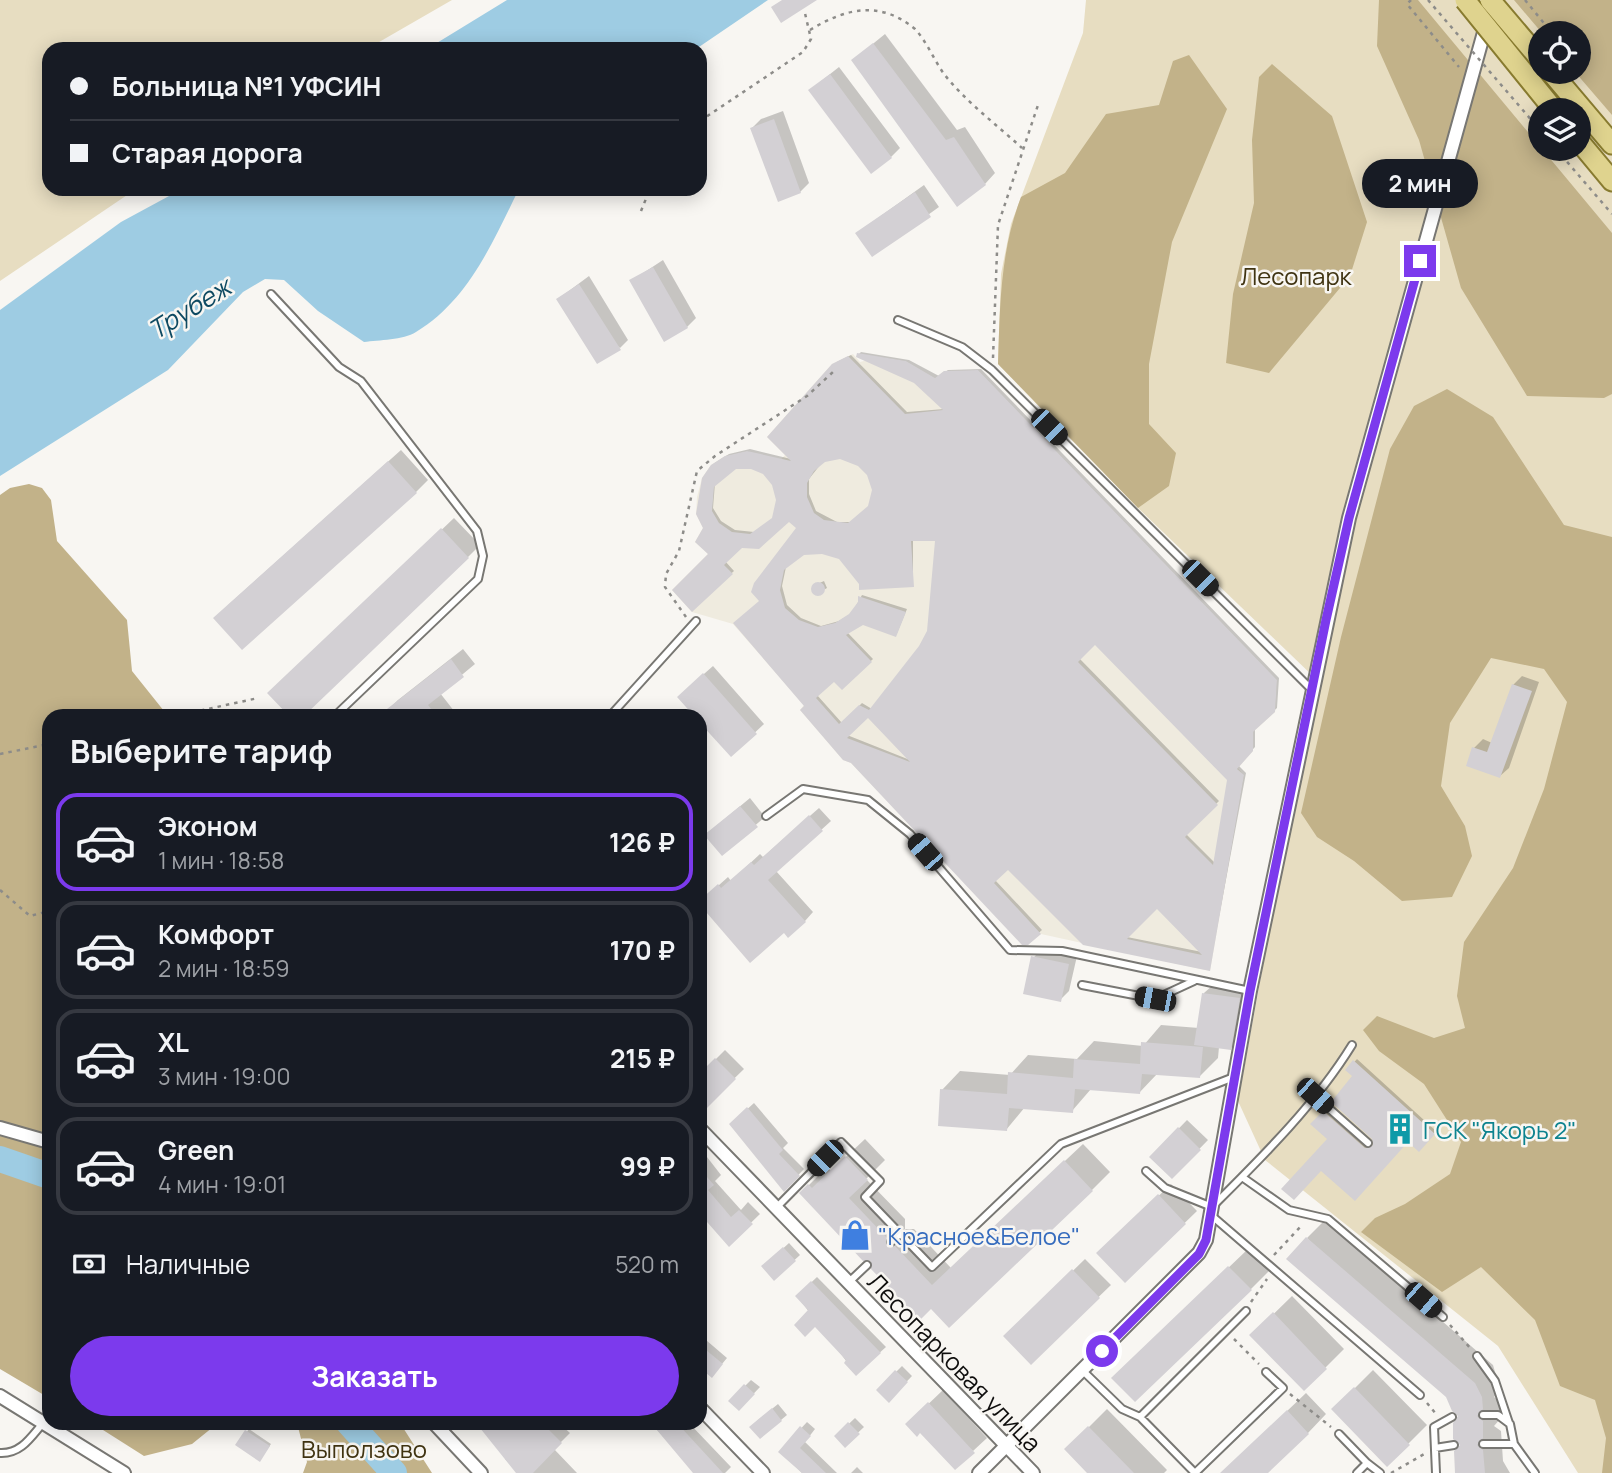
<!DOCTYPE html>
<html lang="ru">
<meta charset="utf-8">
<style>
body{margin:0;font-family:Manrope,sans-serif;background:#20242c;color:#f1f3f6;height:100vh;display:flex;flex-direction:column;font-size:26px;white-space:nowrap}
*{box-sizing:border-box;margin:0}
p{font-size:23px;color:#9ea1a6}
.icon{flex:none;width:38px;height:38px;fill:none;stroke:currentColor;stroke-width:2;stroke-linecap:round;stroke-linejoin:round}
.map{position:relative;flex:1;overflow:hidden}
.panel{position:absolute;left:42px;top:709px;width:665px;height:721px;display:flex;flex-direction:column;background:#171b24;border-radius:21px;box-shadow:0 4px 18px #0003}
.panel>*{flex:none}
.banner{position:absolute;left:42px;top:42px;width:665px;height:154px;border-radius:21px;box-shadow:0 4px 18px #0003;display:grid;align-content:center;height:154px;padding:0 28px;background:#171b24}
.tools{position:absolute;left:1528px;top:21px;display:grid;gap:14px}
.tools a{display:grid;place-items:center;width:63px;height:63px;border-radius:50%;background:#171b24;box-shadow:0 4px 18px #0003;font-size:35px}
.end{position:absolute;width:32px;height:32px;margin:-16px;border:9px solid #7c3aed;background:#fff;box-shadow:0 0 0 4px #fff}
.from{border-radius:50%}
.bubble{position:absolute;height:49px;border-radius:24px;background:#171b24;box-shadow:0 4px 18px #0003;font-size:23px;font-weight:700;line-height:49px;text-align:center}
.car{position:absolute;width:21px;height:42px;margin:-21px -10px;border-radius:9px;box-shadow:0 0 5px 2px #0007;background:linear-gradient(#222 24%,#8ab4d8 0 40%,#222 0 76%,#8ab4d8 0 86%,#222 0)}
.banner b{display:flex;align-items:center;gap:24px;height:66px;font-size:26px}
.banner b+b{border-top:2px solid #363941}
.banner i{width:18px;height:18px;background:#f1f3f6}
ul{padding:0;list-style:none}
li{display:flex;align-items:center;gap:21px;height:98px;margin:0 14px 10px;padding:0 14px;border:4px solid #363941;border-radius:21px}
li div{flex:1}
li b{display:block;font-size:26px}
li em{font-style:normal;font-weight:700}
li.on{border-color:#7c3aed}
li>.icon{width:63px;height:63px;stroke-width:1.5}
h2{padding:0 28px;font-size:32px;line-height:84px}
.pay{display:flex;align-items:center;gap:18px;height:77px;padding:0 28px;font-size:26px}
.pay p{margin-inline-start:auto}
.cta{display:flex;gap:14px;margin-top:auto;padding:14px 28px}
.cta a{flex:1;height:80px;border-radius:42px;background:#7c3aed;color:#fff;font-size:28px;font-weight:700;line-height:80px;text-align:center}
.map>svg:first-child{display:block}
.built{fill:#efebdf}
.green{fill:#e7ddc1;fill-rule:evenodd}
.forest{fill:#c2b289}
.water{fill:#9ecce3}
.shadow{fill:#0003;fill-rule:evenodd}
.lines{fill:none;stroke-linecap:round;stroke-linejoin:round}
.river{stroke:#9ecce3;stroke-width:26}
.building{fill:#d3d0d4;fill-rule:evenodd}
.service-casing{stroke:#787773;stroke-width:10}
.minor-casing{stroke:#787773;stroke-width:16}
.primary-casing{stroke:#887b2f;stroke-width:23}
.path{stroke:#8d8c89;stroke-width:2.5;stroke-dasharray:3.5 5;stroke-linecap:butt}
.service{stroke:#fff;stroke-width:6}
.minor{stroke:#fff;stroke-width:12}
.primary{stroke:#dfd38e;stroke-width:19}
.primary-bridge-casing{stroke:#887b2f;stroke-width:23;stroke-linecap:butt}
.path-bridge{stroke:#8d8c89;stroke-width:2.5;stroke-dasharray:3.5 5;stroke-linecap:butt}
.primary-bridge{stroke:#dfd38e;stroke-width:19}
.route{stroke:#7c3aed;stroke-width:9}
.labels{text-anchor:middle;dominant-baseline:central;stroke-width:5;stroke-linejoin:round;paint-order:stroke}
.park-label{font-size:24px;fill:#403412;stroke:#f8f6f2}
.culture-label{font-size:24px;fill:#0d838f;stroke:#f8f6f2;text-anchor:start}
.shop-label{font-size:24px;fill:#366cbe;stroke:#f8f6f2;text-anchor:start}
.street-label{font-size:24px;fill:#0f0e0d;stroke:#f8f6f2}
.water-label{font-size:26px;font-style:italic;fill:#0e4a62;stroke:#f8f6f2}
</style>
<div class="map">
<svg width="1612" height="1473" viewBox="0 0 1612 1473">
<rect width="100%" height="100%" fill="#f8f6f2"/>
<path class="built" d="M853,354L860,362L879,357L906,361L935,378L944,371L978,370L1277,680L1275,712L1253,732V751L1238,768L1244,776L1210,971L1041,934L1025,947L851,763L843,760L800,710L804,705L733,624L692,612L672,590L708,554L695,542L703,528L696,514L697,497L702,478L711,465L725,456L747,451L778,463L785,455L767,437L832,364Z"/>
<path class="green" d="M0,0H452L367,49H49V189H136L0,281Z
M1086,0H1612V1473H1578L1498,1346L1265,1160L1238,1101L1316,679L1138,508L998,364L1001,274L1011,224L1083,33ZM1540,33H1578V72H1540ZM1540,110H1578V149H1540Z"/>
<path class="forest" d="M1379,0H1418L1612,233V394L1604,398L1527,396L1461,288L1419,140L1377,46Z
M1514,0H1612V115L1575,72H1578V33H1542Z
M1189,55L1227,109L1172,242L1149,364V424L1176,453L1169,486L1138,508L998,364C1000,306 1000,252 1021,197L1065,173L1106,114L1159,105L1173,61Z
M1272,64L1332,116L1367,222L1350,276L1269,373L1226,363L1233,294L1254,203L1252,140L1259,77Z
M1447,389L1493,417L1564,525L1612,537V1473H1602L1606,1438L1595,1400L1560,1386L1535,1320L1481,1267L1442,1292L1361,1232L1375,1218L1405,1204L1450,1174L1461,1142L1424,1084L1379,1051L1363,1030L1377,1016L1434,1038L1465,1028L1457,996L1464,942L1513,868L1544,789L1567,702L1544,669L1491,658L1450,723L1441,786L1465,826L1472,856L1452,897L1402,901L1354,861L1317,837L1301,813L1341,637L1390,449L1414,406Z
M29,484L42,488L51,500L57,541L127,620L132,671L168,716H49V1398L0,1369V495L10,488Z
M92,1423H218L192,1444L144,1456Z
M297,1423H400L432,1473H303L307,1462Z"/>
<path class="water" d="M507,0H768L696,49H427Z
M182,189H519C493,241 469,300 416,332C403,340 379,340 364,342L318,311L284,280L265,279L243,292L168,370L0,476V310L121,222Z"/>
<path class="shadow" d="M885,34L957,130L965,127L995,173L985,184L853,60Z
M839,67L900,148L891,157L820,82Z
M783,111L809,183L800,192L752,128L761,119Z
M924,185L939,207L872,255L857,233Z
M663,260L696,318L687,327L631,281Z
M589,276L628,340L620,348L558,299Z
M861,352L909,360L939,376L948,370L981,369L1279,678L1277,708L1255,728V747L1238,765L1246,773L1209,970L1084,943L1008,867L995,880L1042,930L1027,943L807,706L761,601L798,528L789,520L741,547L725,561L734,571L692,609L711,554L705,529L698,514L703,478L715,463L729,454L750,449L791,459L837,362L851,355L907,412L944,409L915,381L859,354ZM840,457L859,464L868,474L873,490L870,507L852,522H837L816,511L809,494V479L824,460ZM735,467H751L764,473L774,484L778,500L774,518L754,532L735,530L721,521L713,508L715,483ZM913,539L937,540L928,631L920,647L872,709L862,703L842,723L817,695L835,680L842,688L873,659L847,632L863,623L897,633L907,609L862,595L852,613L839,621L821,626L801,618L787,605L782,586L786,567L804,554L822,552L840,557L861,583L913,586ZM1095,643L1229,781L1215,863L1186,834L1219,801L1079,658ZM868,715L910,760L847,735ZM1157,907L1202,952L1127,937Z
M401,450L428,480L416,492L227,606Z
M454,518L480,545L468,557L282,682Z
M824,581L827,588L816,594L813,586Z
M463,649L475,664L440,693L458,716H389L386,712L398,700Z
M713,666L764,724L731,755L700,720L688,688Z
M1522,676L1539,682L1509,768L1500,776L1474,748L1483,739L1492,743L1513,685Z
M750,798L765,817L722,854L715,827Z
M819,808L831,821L776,871L813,912L805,921L784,931L700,902L728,877L731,881L760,854L763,857Z
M1043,948L1077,956L1069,991L1060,1000L1034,957Z
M1213,985L1248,990L1239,1040L1230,1049L1219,1047L1218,1058L1199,1077L1157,1074L1139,1093L1091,1089L1072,1111L1025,1107L1006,1130L942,1090L960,1071L1010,1075L1028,1055L1077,1059L1094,1041L1143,1046L1161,1025L1199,1028L1204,993Z
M725,1050L744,1069L707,1105L700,1099V1075Z
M1357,1059L1436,1131L1419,1149L1408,1140L1355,1199L1329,1139L1313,1124L1326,1110L1367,1146L1374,1145L1354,1076L1347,1070Z
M754,1103L788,1143L783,1148L804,1169L784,1190L731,1124Z
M1187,1120L1208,1140L1172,1177L1151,1157Z
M865,1139L885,1160L866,1179L905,1219V1229H914L951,1268L1083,1144L1110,1172L1092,1190L931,1307L872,1259L801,1193L827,1167L831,1171Z
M700,1148L721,1175L715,1181L741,1210L748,1202L760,1214L729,1244L700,1211Z
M1171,1184L1197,1211L1125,1281L1099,1253Z
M1325,1220L1493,1365L1500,1389L1494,1397L1501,1402V1418L1494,1426L1501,1431L1503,1461L1510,1473H1458L1462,1445L1460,1416L1448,1396L1307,1238Z
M789,1243L800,1255L775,1278L764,1266Z
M1248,1249L1269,1271L1251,1289L1132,1360Z
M1085,1259L1111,1285L1031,1362L1006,1336Z
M817,1277L886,1347L856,1374L797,1296Z
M1292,1296L1344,1349L1304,1389L1252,1335Z
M706,1340L727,1358L717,1370L700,1366V1345Z
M902,1366L912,1376L889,1400L878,1390Z
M1373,1370L1427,1425L1387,1465L1333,1410Z
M751,1380L760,1387L739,1409L730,1401Z
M943,1390L987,1438L973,1451L921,1411Z
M1306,1393L1326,1414L1308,1433L1265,1473H1222Z
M778,1404L787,1415L781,1420L757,1421Z
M1107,1409L1167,1470L1164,1473H1090L1067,1449Z
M855,1418L864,1427L845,1445L836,1436Z
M807,1422L815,1429L805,1442L837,1473H802L780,1451Z
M479,1423H534L537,1426L541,1423H559L570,1433L554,1449L577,1473H518L505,1459L508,1456Z
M651,1423H689L731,1467L725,1473H696Z
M249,1429L271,1444L262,1457L238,1444Z
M857,1467L863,1473H851Z"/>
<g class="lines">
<path class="river" d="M0,1159L49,1176
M349,1423L394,1473"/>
</g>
<path class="building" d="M782,0H817L781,23L771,7Z
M873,43L946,140L954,137L986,185L957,207L851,60Z
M830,74L892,158L871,174L808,90Z
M774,119L801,193L778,202L750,128Z
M915,192L931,217L872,257L855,233Z
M653,267L688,328L664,342L629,280Z
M579,284L621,350L597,364L556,299Z
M857,353L906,361L935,378L944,371L978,370L1277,680L1275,712L1253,732V751L1237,769L1244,775L1210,971L1083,945L1008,870L994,883L1041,934L1028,945H1022L851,763L843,760L800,710L804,706L733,623L759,601L751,592L754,583L796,528L789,522L759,549L742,548L724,565L733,574L692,612L672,590L708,554L695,542L703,528L696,514L702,478L711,465L725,456L747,451L791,461L767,437L832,364L848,356L905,414L943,410L914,383L856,357ZM840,459L858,466L867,475L872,490L868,506L848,523L824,520L814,513L807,497V483L814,471L825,462ZM736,469H751L763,474L772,485L776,500L772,518L750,534L732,532L719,523L712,511L714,487ZM911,541H935L927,631L919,646L869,710L859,705L839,724L816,698L834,682L842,690L872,662L846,635L863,625L896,637L906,612L858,596V602L849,614L835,623L818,627L799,620L785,608L780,590L784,570L804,555L822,554L839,559L859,584V590L914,587ZM1095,645L1227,780L1213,865L1185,837L1218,805L1078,662ZM868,718L910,762L847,738ZM1157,909L1202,955L1127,939Z
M388,461L417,493L242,650L213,618Z
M441,528L469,558L304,716H289L267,693Z
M811 589a7 7 0 1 1 14 0a7 7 0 1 1-14 0Z
M451,659L464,677L428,705L437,716H378Z
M703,673L757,734L731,757L700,723V716H694L677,697Z
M1512,684L1532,691L1500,778L1466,766L1472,747L1487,752Z
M740,806L758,827L722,856L704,835Z
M809,815L823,831L768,880L806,922L788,938L784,933L750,963L700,905V900L718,884L721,888L751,862L754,865Z
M1031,956L1069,964L1061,1002L1023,994Z
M1202,993L1240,998L1231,1050L1194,1045Z
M1141,1042L1203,1047L1200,1078L1142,1074L1140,1094L1075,1089L1073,1113L1009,1108L1007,1131L938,1126L940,1089L1007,1094L1008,1072L1073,1078L1074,1059L1140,1064Z
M715,1058L736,1079L707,1108L700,1101V1073Z
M1353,1060L1435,1134L1419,1152L1408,1142L1355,1201L1321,1171L1294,1200L1281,1189L1327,1139L1310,1124L1323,1111L1365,1148L1373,1145L1372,1139L1331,1102L1352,1076L1345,1070Z
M747,1107L783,1150L779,1154L800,1176L784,1192L729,1124Z
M1178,1127L1201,1150L1172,1179L1149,1157Z
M845,1156L868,1180L849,1198L887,1238V1246H895L932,1285L1064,1160L1093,1191L949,1328L931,1309L920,1320L871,1269V1261H863L799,1193L808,1184L812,1188Z
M700,1169L714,1185L708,1190L731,1217L739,1210L753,1224L729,1247L700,1214Z
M1158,1194L1186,1224L1125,1283L1096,1253Z
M1306,1237L1475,1383L1482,1397L1483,1409L1477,1416L1483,1421V1438L1477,1445L1483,1450L1485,1473H1455L1454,1451L1460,1445L1453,1439V1423L1458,1416L1452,1411L1446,1397L1286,1259Z
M783,1247L796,1261L774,1281L761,1266Z
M1228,1266L1252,1290L1135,1402L1111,1378Z
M1072,1269L1100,1298L1031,1365L1003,1336Z
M811,1281L881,1353L856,1376L844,1363L846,1360L815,1327L805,1337L794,1325L808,1310L795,1296Z
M1273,1312L1327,1369L1304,1391L1249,1335Z
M700,1345L723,1364L712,1378L700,1368Z
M895,1370L908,1382L889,1403L876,1390Z
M744,1384L755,1394L739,1411L728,1401Z
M1354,1387L1410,1445L1387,1467L1331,1409Z
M928,1402L975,1453L955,1470L920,1433L917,1437L905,1424Z
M772,1408L782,1421L760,1439L749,1427Z
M1287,1410L1309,1434L1268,1473H1220Z
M848,1422L860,1434L845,1448L834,1436Z
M476,1423H542L562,1443L533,1473H516Z
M651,1423H677L723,1473H693Z
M800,1426L811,1436L800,1448L826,1473H802L778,1452Z
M1088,1426L1134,1473H1087L1064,1449Z
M245,1430L270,1446L260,1462L235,1445Z"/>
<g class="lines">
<defs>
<path id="service" d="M271,294L339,367L361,381L477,531L483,556L478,579L339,712L341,716
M898,320L962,347L992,370L1313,691
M610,716L696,621
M766,816L803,789L868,800L910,834L1010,950L1062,951L1250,991
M1082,985L1155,999L1194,981
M1315,1096L1368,1143
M1146,1171L1165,1188L1212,1207C1262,1157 1315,1105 1352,1045
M1242,1177L1289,1210L1328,1219L1443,1317
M776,1208L841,1142L880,1181L865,1197L932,1267L1061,1144L1234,1077
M1212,1216L1420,1395
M891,1242L900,1234
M849,1282L867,1265
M1477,1356L1495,1381L1509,1423
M1083,1371L1122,1409L1140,1417
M1483,1415H1498L1510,1424L1514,1444L1535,1473
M1339,1434L1367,1463L1357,1473
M1483,1444H1514
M1435,1448L1454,1445
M0,1453C21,1454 31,1437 43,1423
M1367,1463L1380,1473
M1195,1473L1140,1417L1246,1311
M1195,1473L1283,1388L1266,1372
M1436,1473L1434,1427L1452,1417"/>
<path id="minor" d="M0,1128L49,1142
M700,1129L1033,1473
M0,1396L124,1473
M700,1408L763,1473
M434,1423L481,1473
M979,1473L1199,1253L1206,1240L1250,991L1349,518L1493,0"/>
<path id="primary" d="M1551,72L1612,144
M1578,140L1612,181"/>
</defs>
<use href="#service" class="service-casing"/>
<use href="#minor" class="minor-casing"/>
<use href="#primary" class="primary-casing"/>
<path class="path" d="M1411,0L1407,4L1459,67
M1525,0L1552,33
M810,30C846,8 880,0 915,29C927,42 934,60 944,74C965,101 997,125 1022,148
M700,121L803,52L811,39L804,9
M1556,149L1612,214
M641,211L650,189
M993,358L998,225L1039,102
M686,617L665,587L666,574L679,551L697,471L715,456L807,396L833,372
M176,716L258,698
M0,754L49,744
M0,890L30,916L49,911
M1274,1255L1303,1224
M1251,1302L1267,1279
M1450,1325L1471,1349
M1234,1339L1259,1364
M1290,1394L1331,1427
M1427,1403L1436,1414
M1391,1473L1426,1453"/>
<use href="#service" class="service"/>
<use href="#minor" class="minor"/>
<use href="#primary" class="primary"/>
<defs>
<path id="primary-bridge" d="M1465,0L1554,110
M1490,0L1540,59"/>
</defs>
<use href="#primary-bridge" class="primary-bridge-casing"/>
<path class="path-bridge" d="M1428,0L1540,130"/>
<use href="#primary-bridge" class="primary-bridge"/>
</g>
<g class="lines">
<path class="route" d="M1102,1351L1199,1254L1206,1240L1250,991L1326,620L1349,518L1420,261"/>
</g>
<defs>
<symbol id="building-bare" viewBox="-9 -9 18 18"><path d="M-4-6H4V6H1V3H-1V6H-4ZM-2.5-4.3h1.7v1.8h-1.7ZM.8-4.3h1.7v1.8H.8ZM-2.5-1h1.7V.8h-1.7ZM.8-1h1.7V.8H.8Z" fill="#0f9aa8" stroke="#f8f6f2" stroke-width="2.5" paint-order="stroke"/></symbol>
<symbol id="shop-bare" viewBox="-9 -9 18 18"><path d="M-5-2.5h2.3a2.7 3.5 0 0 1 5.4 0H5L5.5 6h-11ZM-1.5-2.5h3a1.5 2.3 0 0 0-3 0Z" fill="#3f7fe0" stroke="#f8f6f2" stroke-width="2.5" paint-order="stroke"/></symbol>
</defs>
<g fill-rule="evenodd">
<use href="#building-bare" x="1378" y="1107" width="44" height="44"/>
<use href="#shop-bare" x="833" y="1213" width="44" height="44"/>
</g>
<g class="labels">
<g class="park-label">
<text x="1296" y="275">Лесопарк</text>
<text x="364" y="1448">Выползово</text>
</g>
<g class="culture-label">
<text x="1423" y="1129">ГСК "Якорь 2"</text>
</g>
<g class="shop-label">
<text x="878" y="1235">"Красное&amp;Белое"</text>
</g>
<g class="street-label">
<text transform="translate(955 1362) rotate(46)">Лесопарковая улица</text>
</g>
<g class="water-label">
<text transform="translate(189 308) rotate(-32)">Трубеж</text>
</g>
</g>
</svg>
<div class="tools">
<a><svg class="icon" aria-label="locate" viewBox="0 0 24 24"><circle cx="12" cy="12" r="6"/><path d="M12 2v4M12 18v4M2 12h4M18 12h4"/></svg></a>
<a><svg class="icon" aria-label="layers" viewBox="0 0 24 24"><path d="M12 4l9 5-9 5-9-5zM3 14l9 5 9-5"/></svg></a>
</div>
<i class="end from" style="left:1102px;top:1351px"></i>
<i class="end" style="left:1420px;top:261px"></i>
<div class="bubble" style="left:1362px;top:159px;width:116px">2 мин</div>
<i class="car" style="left:1049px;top:427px;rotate:135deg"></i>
<i class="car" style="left:1200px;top:578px;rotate:135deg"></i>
<i class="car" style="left:925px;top:852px;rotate:319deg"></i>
<i class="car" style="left:1155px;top:999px;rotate:281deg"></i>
<i class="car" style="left:1315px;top:1096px;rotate:132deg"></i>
<i class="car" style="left:825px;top:1158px;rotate:225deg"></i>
<i class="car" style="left:1423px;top:1300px;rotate:131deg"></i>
<div class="banner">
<b><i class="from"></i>Больница №1 УФСИН</b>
<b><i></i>Старая дорога</b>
</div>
<section class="panel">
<h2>Выберите тариф</h2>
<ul>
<li class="on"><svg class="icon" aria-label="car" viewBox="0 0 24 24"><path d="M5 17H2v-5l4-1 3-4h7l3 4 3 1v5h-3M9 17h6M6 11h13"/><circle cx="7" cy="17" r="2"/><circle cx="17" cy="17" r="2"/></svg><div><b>Эконом</b><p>1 мин · 18:58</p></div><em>126 ₽</em></li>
<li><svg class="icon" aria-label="car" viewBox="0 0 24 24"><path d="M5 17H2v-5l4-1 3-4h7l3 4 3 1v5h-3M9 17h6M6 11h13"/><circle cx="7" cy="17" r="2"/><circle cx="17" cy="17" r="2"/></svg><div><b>Комфорт</b><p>2 мин · 18:59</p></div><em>170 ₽</em></li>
<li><svg class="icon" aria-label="car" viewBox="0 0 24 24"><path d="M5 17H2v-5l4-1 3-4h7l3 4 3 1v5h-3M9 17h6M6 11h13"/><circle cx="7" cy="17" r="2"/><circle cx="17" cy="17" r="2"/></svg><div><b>XL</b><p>3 мин · 19:00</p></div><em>215 ₽</em></li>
<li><svg class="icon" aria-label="car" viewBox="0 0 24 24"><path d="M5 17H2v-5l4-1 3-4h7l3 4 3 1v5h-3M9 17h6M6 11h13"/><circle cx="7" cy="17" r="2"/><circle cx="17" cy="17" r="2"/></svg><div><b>Green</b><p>4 мин · 19:01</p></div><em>99 ₽</em></li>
</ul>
<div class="pay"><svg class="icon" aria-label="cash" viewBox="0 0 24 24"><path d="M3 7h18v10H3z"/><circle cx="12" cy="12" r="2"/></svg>Наличные<p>520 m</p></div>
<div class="cta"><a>Заказать</a></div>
</section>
</div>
